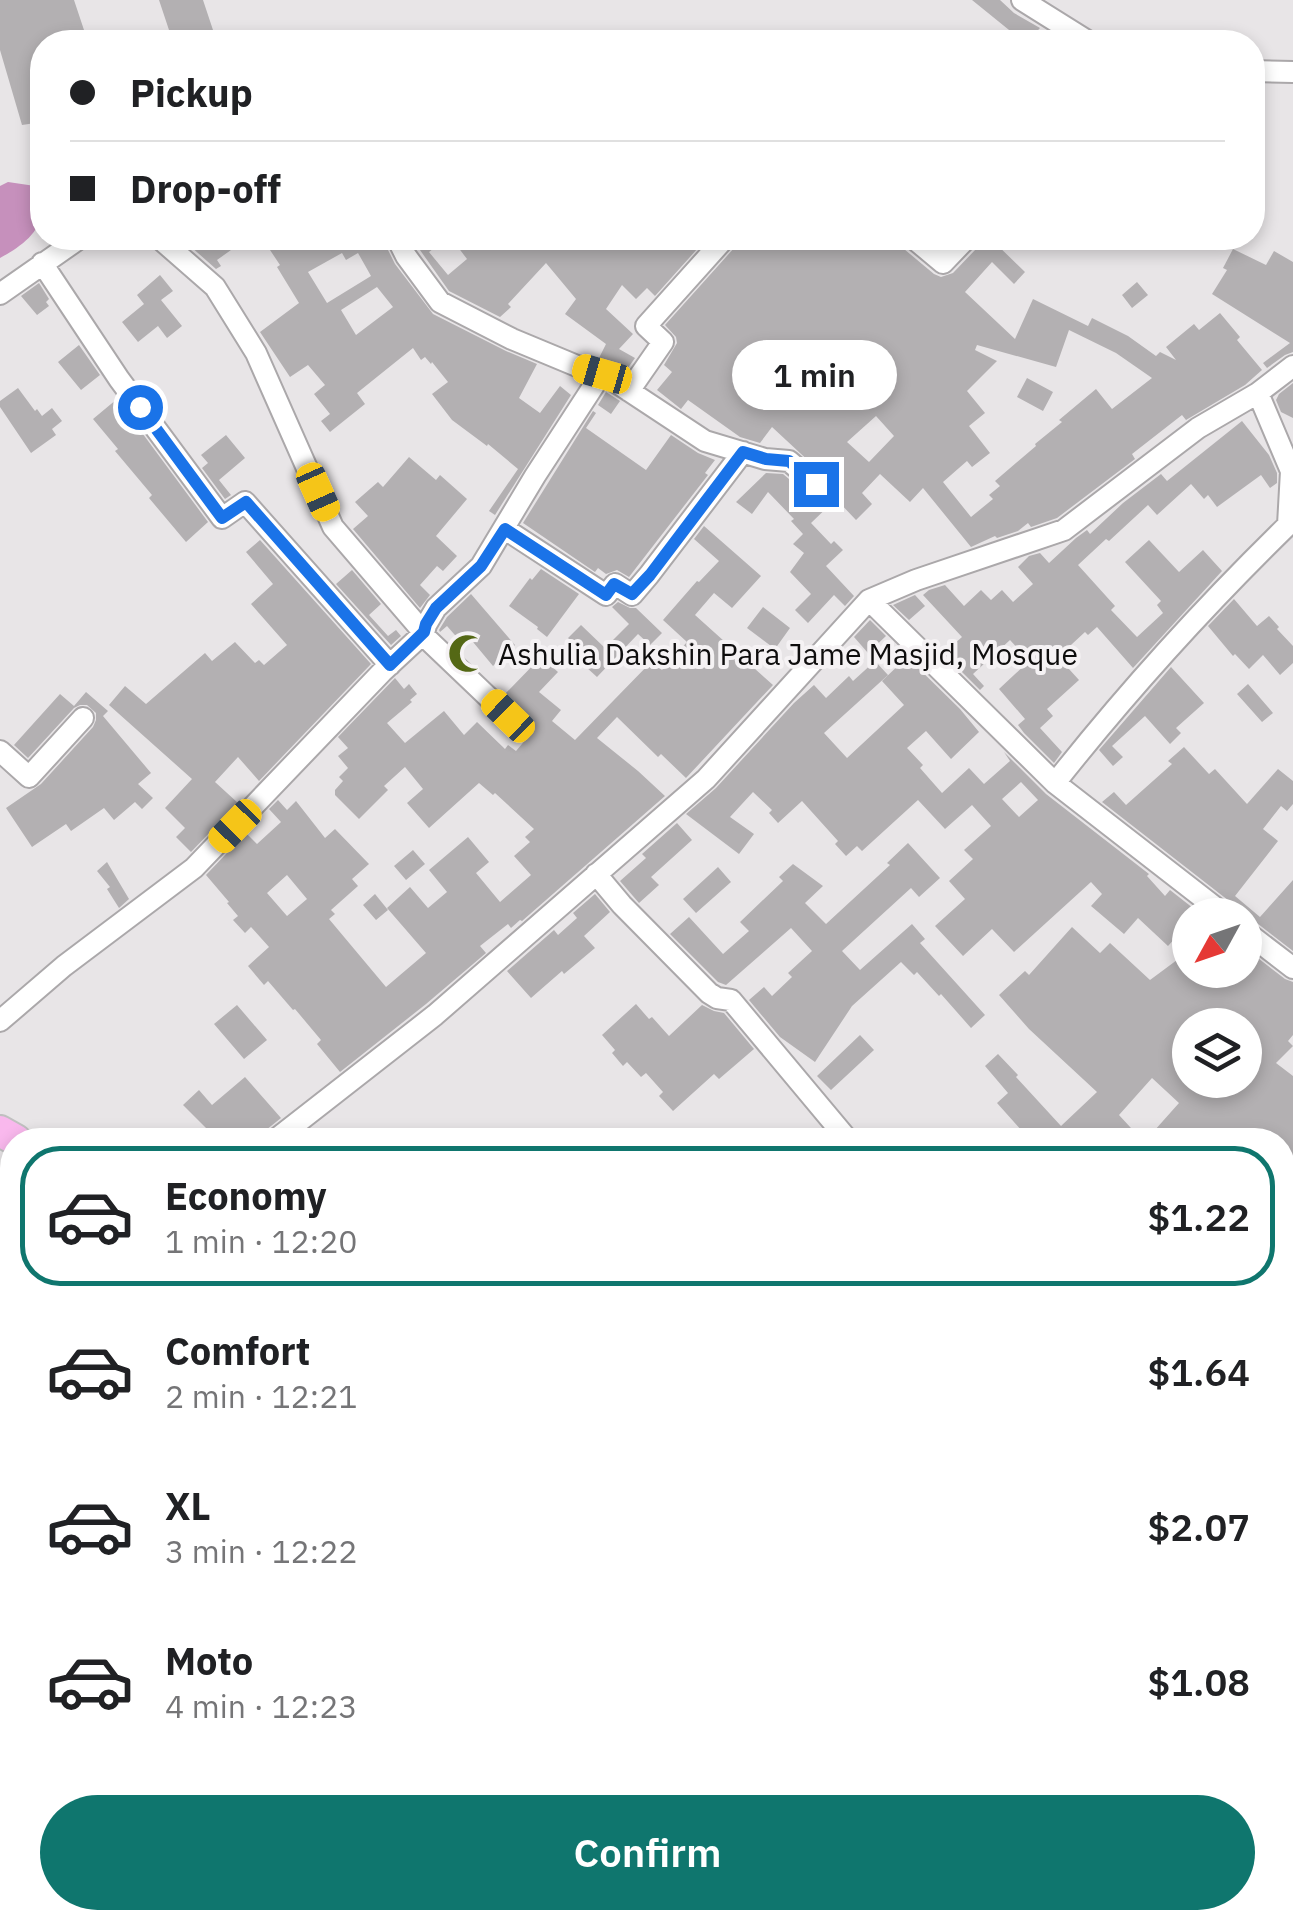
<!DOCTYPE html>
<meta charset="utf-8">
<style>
body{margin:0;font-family:"IBM Plex Sans",sans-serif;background:#f2f2f2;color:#202124;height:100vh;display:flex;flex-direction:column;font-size:38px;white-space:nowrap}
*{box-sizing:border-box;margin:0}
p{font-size:32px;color:#757577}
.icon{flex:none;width:55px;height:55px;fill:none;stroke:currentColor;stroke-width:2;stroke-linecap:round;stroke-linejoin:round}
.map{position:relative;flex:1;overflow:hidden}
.side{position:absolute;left:0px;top:1128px;width:1295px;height:802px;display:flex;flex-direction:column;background:#fff;border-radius:40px 40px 0 0;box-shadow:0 5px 15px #0003}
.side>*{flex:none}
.guide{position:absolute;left:30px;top:30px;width:1235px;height:220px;border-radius:40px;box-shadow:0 5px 15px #0003;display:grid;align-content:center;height:220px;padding:0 40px;background:#fff}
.needle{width:65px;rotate:230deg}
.tools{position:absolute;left:1172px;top:898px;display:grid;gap:20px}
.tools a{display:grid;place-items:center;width:90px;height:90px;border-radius:50%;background:#fff;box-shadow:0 5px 15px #0003;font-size:50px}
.end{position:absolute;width:45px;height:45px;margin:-22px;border:12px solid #1a73e8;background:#fff;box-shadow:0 0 0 5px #fff}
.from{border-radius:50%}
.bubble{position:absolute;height:70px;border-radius:35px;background:#fff;box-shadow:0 5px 15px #0003;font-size:32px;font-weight:600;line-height:70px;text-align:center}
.car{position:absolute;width:30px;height:60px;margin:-30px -15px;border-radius:12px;box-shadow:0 0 8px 2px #0007;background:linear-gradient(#f5c518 24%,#345 0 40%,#f5c518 0 76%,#345 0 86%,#f5c518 0)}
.guide b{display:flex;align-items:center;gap:35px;height:95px;font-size:38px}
.guide b+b{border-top:2px solid #e0e0e0}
.guide i{width:25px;height:25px;background:#202124}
ul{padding:18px 0 0;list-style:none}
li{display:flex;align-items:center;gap:30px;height:140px;margin:0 20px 15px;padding:0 20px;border:5px solid transparent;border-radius:40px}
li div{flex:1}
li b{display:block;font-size:38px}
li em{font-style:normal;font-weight:600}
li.on{border-color:#0f766e}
li>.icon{width:90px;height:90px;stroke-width:1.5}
.cta{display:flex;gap:20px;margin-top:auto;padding:20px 40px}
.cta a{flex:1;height:115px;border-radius:60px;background:#0f766e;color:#fff;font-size:40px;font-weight:600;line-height:115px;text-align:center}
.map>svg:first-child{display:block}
.water{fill:#c690bc}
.building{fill:#b3b0b2;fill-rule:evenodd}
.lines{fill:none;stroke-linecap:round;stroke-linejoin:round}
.minor-casing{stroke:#aba8aa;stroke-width:24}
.highway-casing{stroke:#c0c0c0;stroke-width:34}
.minor{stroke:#fff;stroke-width:20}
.highway{stroke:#f9b8ed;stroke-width:30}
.route{stroke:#1a73e8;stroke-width:12}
.labels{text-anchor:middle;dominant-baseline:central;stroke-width:8;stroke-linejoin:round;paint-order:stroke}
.poi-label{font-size:30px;fill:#0e0d0d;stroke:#f5f2f4;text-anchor:start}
</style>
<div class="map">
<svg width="1293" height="1928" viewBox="0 0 1293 1928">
<rect width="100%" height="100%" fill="#e8e5e7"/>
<path class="water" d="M8,182L35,186C37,194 41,203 41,210C42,233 18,248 0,258V186Z"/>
<path class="building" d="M0,0H74L88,42H42V122L22,125L0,50Z
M159,0H203L217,42H173Z
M972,0H1000L1014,13L1040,28L1027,42H1024Z
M181,238H222L231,250L217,260L221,266L216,269Z
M262,238H382L395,264L433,314L506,351L537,364L519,398L540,413L560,386L571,395L495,515L489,511L518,469L488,444L487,446L452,420L432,394L448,382L432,362L431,364L425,357L421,360L413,348L357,393L365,404L330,432L321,421L330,414L314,394L325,385L308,365L290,377L260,332L299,303L277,267L280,265ZM342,253L346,260L358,253L371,276L327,303L308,272ZM377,287L393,307L356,335L341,310Z
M422,238H447L429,252L448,275L467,259L451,238H707L655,296L647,288L636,299L622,285L606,309L633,334L619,349L635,358L625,372L610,362L599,358L606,344L565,314L576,299L546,263L508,304L511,307L500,317L449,291L415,243Z
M738,238H758L769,248L778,238H900L904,249L934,274L941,277L953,273L977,248L982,238H990L1025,272L1014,284L992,262L965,292L1015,339L1033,299L1088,326L1092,318L1128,336L1156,356L1160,352L1176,360L1166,347L1194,324L1199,330L1220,313L1240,337L1237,340L1262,370L1245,385L1186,420L1182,415L1132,454L1135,459L1057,518L1031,527L1028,523L1018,531L997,538L995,536L971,547L923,488L910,502L880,474L862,493L872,504L856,520L836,499L811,523L831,544L834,541L843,550L826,566L854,596L845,606L834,595L808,623L795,610L811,594L790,572L804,553L793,544L803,534L791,521L794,519L768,492L752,514L736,502L766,473L783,474L807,494L814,498L821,496L827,492L830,486L828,479L772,427L760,443L740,437L688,400L681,409L657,390L672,372L664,365L677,343L676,337L665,325L735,247ZM1069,330L1116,353L1152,378L1112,409L1096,389L1059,420L1062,422L1035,444L1036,446L995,481L1000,486L989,495L993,499L971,517L943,482L967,461L972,467L990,453L969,426L985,413L967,391L997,361L975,350L977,345L1056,367ZM876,416L894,436L869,462L847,442Z
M1233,249L1266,265L1274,251L1293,262V352L1285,355L1267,368L1263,363L1290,343L1212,294L1227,270L1223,268Z
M160,275L173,291L161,300L182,326L167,338L158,326L138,342L122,322L144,304L137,295Z
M1137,282L1148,295L1132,308L1122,295Z
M39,283L49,299L46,302L49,306L37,315L21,296Z
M79,345L100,375L81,390L58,362Z
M1027,378L1053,392L1043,411L1017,397Z
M1293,383V418L1281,412L1276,400L1279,394Z
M18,388L35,411L37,409L42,416L52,408L62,421L52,429L56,435L31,453L0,407V401Z
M606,392L620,401L611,414L598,405Z
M117,399L208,522L186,542L149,498L152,495L115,451L118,449L93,419Z
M593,411L596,413L586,428L646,470L671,435L698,453L715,460L705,473L708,475L629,577L617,570L606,574L598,568L595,572L523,523Z
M1242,421L1269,455L1277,473V483L1270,488L1261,475L1217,507L1208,495L1204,499L1191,484L1157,515L1148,505L1109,541L1106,539L1078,565L1115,606L1111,610L1137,637L1163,613L1157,605L1161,601L1125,562L1149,540L1179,572L1203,550L1222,571L1133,668L1097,627L1088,635L1085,632L1058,657L1079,680L1047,709L1053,716L1040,728L1062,752L1054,763L1024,733L1018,725L1025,719L999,689L1029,661L1010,640L973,674L984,686L980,690L928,638L943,654L962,637L923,595L929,590L945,585L964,606L981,590L991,600L1002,590L1013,602L1033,584L1018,567L1029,556L1040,553L1049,563L1076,538L1087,530L1090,534L1123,503L1161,474L1167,481Z
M226,435L245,458L219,480L231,495L225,499L202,468L208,463L201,455Z
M409,457L436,480L440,475L467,499L436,536L457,556L443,571L437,566L420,585L430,595L420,608L353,529L368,516L355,502L378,482L383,487Z
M704,526L761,576L732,608L714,593L695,615L773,685L686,778L661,754L658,757L617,717L597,738L638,771L665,796L522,921L520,920L511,928L508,924L480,946L486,953L426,1004L340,1072L317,1044L321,1040L295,1009L293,1010L268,981L264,985L248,966L269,947L251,927L245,933L233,920L238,916L227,903L229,902L206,875L246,833L257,844L281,822L269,809L278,800L287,810L296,801L325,838L335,829L369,864L352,879L358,886L331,910L335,914L329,919L386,987L426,953L387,908L410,887L428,908L447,892L429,870L468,837L489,862L476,873L500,902L531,875L514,856L530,842L525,837L534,829L495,793L493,795L479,783L429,828L407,803L423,789L405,767L384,786L388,790L359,819L335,795V790L343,781L339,777L348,768L338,756L348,748L338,737L395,678L404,689L409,684L417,694L410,700L412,702L387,723L405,743L444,711L464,735L477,722L505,749L508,745L516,751L533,731L520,721L521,711L505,694L541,657L558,672L539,692L561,710L552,721L575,740L652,661L662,670L687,642L663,620L697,581L699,582L719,561L694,539ZM287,875L307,899L287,916L267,893Z
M260,540L371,664L259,781L238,757L215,782L238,803L191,852L176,837L185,828L165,808L192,779L109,705L125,686L146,704L205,653L212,661L235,642L255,663L259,660L264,665L287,645L251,604L273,584L246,552Z
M541,569L579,594L547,637L537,629L538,627L509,606L530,578L532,580Z
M352,570L381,604L369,615L388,636L396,630L401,636L391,645L336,584Z
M471,594L515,645L493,666L468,636L461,642L447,626L440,632L439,630L447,617Z
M915,595L925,606L909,620L893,605Z
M1234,599L1257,626L1269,616L1279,627L1277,629L1293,646V663L1280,675L1263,655L1249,669L1235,654L1233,656L1208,626Z
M618,602L630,608H636L662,633L650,645L638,634L597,677L586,667L592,661L568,638L581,625L605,648L629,624L612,607Z
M763,607L790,628L775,649L747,628Z
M870,620L886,636L868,653L854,637Z
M907,657L960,709L979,732L951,759L926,731L907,748L923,765L920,768L942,793L969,768L984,784L1010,761L1004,752L1046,794L1149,874L1147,876L1165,896L1170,890L1198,912L1195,915H1190V920L1176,934L1178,935L1168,946L1138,918L1124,934L1091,906L1102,894L1091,882L1014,952L992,929L963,956L935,926L965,899L949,881L973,859L964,850L991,826L972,805L945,829L918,800L862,851L857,846L846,856L835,844L838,841L802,801L778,823L769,813L772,810L753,792L730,817L754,834L739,854L686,814L716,788L794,703L814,685L826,698L849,676L853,681L875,661L888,675L824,733L847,758L904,705L882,681ZM1021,782L1038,800L1019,817L1002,799Z
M1171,667L1204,703L1176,728L1181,733L1170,744L1145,716L1112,746L1123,757L1113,766L1099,750Z
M1248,684L1273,713L1262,722L1237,694Z
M86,692L108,711L103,716L151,773L138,784L153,798L142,809L135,802L114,820L104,808L71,831L66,824L32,847L6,808L41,784L93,727L96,720V713L87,705H80L74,708L28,758L14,745L60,694L74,706Z
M1184,747L1209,774L1215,769L1247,804L1278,769L1293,781V804L1287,811L1281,806L1263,829L1278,841L1235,896L1260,917L1293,880V951L1253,920L1245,917V915H1239L1233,904L1102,802L1114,792L1126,805L1172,764L1168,761Z
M677,823L692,840L651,877L659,885L639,903L620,881L646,858L642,854Z
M908,843L940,878L919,897L911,888L842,951L860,970L912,924L925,939L920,943L985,1015L971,1028L941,994L939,996L917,972L914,975L901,962L852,1006L815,1062L780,1037L749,1000L764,987L772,996L792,977L788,973L812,951L791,928L726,985L718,982L670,934L689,917L723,954L749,931L740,922L783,881L779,877L793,864L823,886L805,903L826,924L890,865L887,863Z
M413,850L425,864L406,880L394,866Z
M107,862L129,899L119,908L107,889L110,887L97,871Z
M718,867L731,882L696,913L683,899Z
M375,894L388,910L376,920L363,905Z
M595,894L610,912L584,936L595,948L564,974L562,971L531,998L507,971L554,930L558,935L577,918L573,913Z
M1072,927L1100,953L1110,943L1150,980L1177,960L1189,970H1245V948L1285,979L1293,982V1035L1288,1041L1293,1046L1276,1063L1293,1076V1159L1282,1147V1140H1276L1269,1132L1262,1140H1146L1179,1103L1152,1078L1119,1115L1142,1140H1030L997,1103L1008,1093L985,1066L998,1054L1018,1075L1016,1077L1061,1126L1097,1092L1029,1029L999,995L1025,971L1029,975ZM1190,1025H1245V1080H1190Z
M636,1004L649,1019L652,1017L669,1036L702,1005L714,1011L724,1013L754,1049L719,1079L714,1074L673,1111L659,1096L663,1092L646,1073L641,1077L627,1062L623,1066L612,1053L615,1050L602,1035Z
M237,1005L267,1040L244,1059L214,1024Z
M860,1035L874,1050L831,1090L817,1076Z
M245,1077L281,1118L266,1130L262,1140H218L183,1105L199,1090L212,1105Z
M12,1335V1377L0,1368V1348Z
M0,1906L4,1911L12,1913V1918H16L20,1928H0Z"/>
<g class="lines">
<defs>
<path id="minor" d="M1022,0L1089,42
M1252,71L1293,72
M159,238L215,287L256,353L333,527L424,633
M397,238L406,256L440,302L512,339L577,366L602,373
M913,238L943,263L967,238
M42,263L119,379L222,518L245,502L390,665
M0,294L80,238
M629,391L663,342L646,326L725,238
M505,529L606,595L615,584L632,595L649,575L743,452
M869,600L1055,783L1225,915
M422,634L508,716
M0,751L29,777L83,718
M1055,783C1127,692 1205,606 1288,525L1291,471L1258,393
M596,874L622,905L709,993L717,998L731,1000L848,1140
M1245,931L1293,968
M0,1021L64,966L194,868L382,672L424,633L426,625L436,608L481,566L535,476L602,373L705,441L765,459L789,461L816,484
M275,1140L435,1015L706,779L869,600L916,580L1064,530L1198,428L1258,393L1293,366
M0,1311L12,1301
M1282,1331L1293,1342
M0,1384L12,1395
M1282,1502L1293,1498
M0,1870L12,1900
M29,1918L38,1928
M474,1918L489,1928"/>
<path id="highway" d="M0,1131L16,1140
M1282,1671L1293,1678"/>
</defs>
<use href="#minor" class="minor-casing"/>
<use href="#highway" class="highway-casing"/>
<use href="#minor" class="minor"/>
<use href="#highway" class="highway"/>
</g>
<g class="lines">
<path class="route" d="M140,407L222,518L246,502L390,665L424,632L426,624L436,608L481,566L505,529L606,595L614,584L632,594L650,575L743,452L766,459L789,461L816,484"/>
</g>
<defs>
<symbol id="mosque-bare" viewBox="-9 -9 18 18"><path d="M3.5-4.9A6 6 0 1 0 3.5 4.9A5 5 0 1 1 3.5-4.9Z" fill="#546815" stroke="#f5f2f4" stroke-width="2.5" paint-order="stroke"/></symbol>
</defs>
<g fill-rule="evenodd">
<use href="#mosque-bare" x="440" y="626" width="55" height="55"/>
</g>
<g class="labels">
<g class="poi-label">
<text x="498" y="653">Ashulia Dakshin Para Jame Masjid, Mosque</text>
</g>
</g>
</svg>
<div class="tools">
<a><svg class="needle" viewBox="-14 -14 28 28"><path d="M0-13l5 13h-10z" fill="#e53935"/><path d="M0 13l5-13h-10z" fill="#757577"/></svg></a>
<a><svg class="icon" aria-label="layers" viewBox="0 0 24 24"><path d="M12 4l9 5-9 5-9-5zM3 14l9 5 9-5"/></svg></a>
</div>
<i class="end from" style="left:140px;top:407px"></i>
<i class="end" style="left:816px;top:484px"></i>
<div class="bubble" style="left:732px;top:340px;width:165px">1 min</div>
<i class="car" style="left:602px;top:374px;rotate:286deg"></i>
<i class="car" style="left:318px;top:492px;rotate:156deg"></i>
<i class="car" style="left:508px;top:716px;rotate:314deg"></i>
<i class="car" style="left:235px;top:826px;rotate:224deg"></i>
<div class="guide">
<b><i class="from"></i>Pickup</b>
<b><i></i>Drop-off</b>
</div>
<section class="side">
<ul>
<li class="on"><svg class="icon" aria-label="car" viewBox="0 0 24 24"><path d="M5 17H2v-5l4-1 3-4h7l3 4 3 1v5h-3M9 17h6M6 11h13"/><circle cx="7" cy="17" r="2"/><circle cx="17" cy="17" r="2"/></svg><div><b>Economy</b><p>1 min · 12:20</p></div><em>$1.22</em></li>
<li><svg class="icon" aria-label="car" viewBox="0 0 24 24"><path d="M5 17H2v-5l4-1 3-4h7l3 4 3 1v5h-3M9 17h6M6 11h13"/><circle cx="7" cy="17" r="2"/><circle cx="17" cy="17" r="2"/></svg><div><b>Comfort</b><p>2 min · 12:21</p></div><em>$1.64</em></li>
<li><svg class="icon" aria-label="car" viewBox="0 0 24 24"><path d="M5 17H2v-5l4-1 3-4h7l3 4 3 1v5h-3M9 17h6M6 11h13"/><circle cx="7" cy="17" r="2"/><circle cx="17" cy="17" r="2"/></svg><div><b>XL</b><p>3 min · 12:22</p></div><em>$2.07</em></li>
<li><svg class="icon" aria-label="car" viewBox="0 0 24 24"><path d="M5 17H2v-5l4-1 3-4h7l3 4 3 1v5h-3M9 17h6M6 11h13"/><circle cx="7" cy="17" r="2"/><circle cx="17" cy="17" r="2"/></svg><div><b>Moto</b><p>4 min · 12:23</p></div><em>$1.08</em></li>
</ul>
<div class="cta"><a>Confirm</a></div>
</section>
</div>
